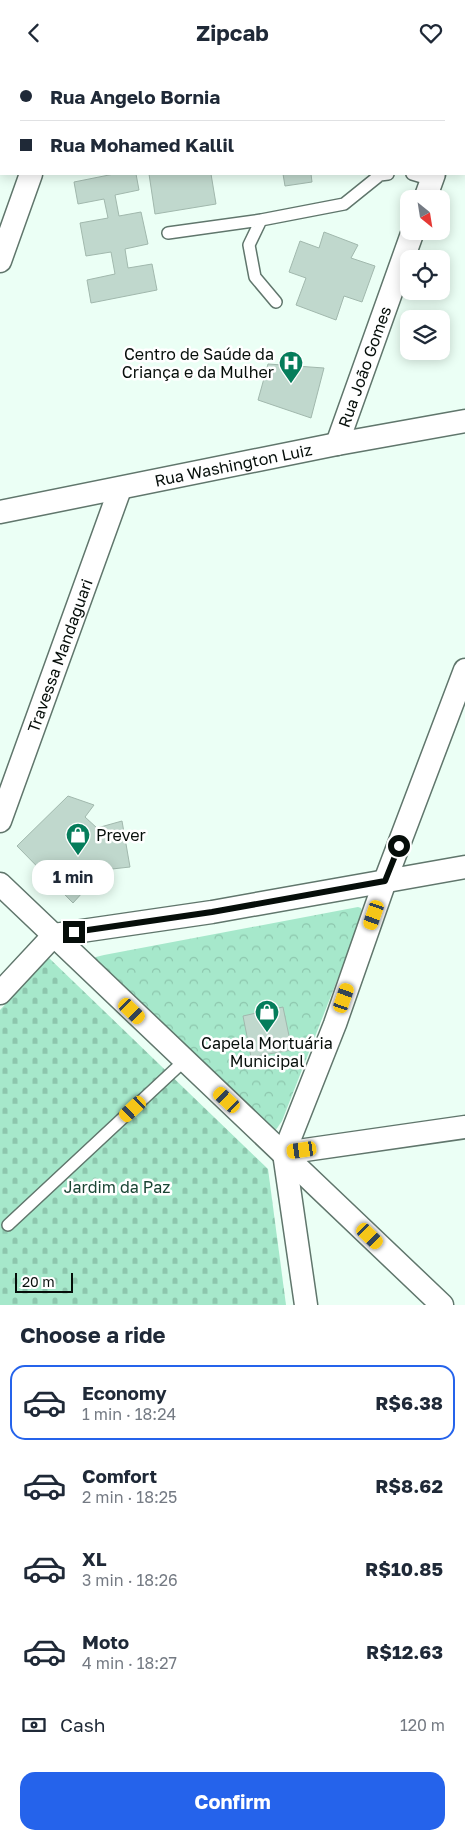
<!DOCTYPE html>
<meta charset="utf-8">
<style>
body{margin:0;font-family:"Golos Text",sans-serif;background:#f6f6f7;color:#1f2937;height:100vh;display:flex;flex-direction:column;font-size:19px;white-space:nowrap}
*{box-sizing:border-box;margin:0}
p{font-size:16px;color:#747a83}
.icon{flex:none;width:28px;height:28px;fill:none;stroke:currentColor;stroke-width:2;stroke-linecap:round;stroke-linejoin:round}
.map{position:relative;height:1240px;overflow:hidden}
.details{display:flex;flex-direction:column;background:#fff;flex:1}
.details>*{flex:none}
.guide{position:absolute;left:0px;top:0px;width:465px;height:110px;box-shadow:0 2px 12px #0003;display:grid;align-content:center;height:110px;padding:0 20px;background:#fff}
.needle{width:32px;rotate:150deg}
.controls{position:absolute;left:400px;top:125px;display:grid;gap:10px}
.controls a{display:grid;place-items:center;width:50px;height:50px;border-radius:10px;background:#fff;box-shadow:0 2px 12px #0003;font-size:25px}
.scale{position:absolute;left:15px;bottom:12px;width:58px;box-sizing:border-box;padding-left:5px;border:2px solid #060e0a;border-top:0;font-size:14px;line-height:18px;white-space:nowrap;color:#060e0a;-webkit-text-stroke:4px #fff;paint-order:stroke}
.end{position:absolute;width:22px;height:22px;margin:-11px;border:6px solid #060e0a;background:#fff;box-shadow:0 0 0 2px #fff}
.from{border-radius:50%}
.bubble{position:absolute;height:35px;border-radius:15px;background:#fff;box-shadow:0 2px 12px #0003;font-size:16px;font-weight:700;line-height:35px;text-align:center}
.car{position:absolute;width:15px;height:30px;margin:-15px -8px;border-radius:6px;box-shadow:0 0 4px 1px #0007;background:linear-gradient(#f5c518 24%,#345 0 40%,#f5c518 0 76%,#345 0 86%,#f5c518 0)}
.guide b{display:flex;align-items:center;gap:18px;height:48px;font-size:19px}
.guide b+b{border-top:1px solid #e0e1e3}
.guide i{width:12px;height:12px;background:#1f2937}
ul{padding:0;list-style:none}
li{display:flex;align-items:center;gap:15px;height:75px;margin:0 10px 8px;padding:0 10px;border:2px solid transparent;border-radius:15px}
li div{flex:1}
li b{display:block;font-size:19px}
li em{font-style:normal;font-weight:700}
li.on{border-color:#2563eb}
li>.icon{width:45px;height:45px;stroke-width:1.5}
h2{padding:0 20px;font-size:22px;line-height:60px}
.pay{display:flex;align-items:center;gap:12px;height:55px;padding:0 20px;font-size:19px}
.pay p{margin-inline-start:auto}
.button{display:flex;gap:10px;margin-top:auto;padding:10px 20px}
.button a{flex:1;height:58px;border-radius:15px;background:#2563eb;color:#fff;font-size:20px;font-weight:700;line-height:58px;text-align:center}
header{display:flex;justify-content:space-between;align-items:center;height:65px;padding:0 20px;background:#fff;font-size:22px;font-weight:700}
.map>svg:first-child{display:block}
.forest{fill:url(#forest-crowns)}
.cemetery{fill:url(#cemetery-stones)}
.building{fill:#c0d8cd;stroke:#a1b8ad}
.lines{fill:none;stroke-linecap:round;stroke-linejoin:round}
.service-casing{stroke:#60766c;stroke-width:14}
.minor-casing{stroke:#60766c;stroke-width:25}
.secondary-casing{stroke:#60766c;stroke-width:30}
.service{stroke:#fff;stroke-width:11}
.minor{stroke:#fff;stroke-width:22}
.secondary{stroke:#fff;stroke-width:28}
.route{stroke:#060e0a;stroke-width:6}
.labels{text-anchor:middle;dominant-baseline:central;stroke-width:5;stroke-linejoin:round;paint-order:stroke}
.poi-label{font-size:16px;fill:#060e0a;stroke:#fff;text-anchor:end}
.street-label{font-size:16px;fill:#060e0a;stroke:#fff}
.park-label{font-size:16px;fill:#1a4534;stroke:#fff}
</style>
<header><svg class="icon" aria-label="back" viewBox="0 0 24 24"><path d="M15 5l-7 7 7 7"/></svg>Zipcab<svg class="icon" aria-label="heart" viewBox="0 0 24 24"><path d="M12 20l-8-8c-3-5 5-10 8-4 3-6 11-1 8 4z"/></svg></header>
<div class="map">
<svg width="465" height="1240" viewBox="0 0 465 1240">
<defs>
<pattern id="forest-crowns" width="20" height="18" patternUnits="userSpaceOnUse" patternTransform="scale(1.25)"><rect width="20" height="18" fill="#a6e8cb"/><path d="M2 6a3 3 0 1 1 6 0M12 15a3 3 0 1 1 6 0" fill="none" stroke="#8dc6ad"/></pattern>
<pattern id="cemetery-stones" width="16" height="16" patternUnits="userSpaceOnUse" patternTransform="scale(1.25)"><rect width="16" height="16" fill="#a6e8cb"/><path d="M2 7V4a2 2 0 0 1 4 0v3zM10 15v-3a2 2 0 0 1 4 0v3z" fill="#8dc6ad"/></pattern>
</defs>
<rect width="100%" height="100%" fill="#ebfff5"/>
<path class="forest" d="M358,842L361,843L363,849L282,1056L275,1066L91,896L96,892L104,890Z"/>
<path class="cemetery" d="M49,893L268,1104L286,1240H0V945Z"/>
<path class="building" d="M114,109H136L139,125L115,130L119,151L141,147L148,179L125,184L128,203L152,199L157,225L91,238L87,215L115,209L111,187L86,191L80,158L108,153L104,134L78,139L74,117Z
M149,109H211L216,139L155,149Z
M283,109H311L312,117L285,121Z
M324,167L358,180L351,193L375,201L362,237L344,231L336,255L296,240L306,213L289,207L300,176L319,183Z
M268,299L324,303L311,353L258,335Z
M68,731L94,740L85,752L97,763L122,756L130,802L103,805L73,838L17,781Z
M283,942L292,985L251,992L243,951Z"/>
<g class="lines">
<defs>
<path id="service" d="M412,109L432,115
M168,168L261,155
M276,237L255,212L249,180L261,155L344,139L380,110L388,109
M8,1160L184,996"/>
<g id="minor">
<path d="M52,0V1"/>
<path d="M464,26L465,22"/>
<path d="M425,134L434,109"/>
<path d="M0,196L31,109"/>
<path id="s1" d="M337,379L413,166"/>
<path id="s2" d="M0,447L337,379L465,356"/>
<path id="s3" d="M0,756L120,424"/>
<path d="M0,819L442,1240"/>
<path d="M0,928L54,870L212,847L465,802"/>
<path d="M284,1088L335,959L385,816L465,605"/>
<path d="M284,1088L465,1062"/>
<path d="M284,1088L306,1240"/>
</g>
<path id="secondary" d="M259,1L266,0
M0,47H1"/>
</defs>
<use href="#service" class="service-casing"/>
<use href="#minor" class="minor-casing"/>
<use href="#secondary" class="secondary-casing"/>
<use href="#service" class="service"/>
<use href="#minor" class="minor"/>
<use href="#secondary" class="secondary"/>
</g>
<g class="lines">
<path class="route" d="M74,867L212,847L385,816L399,781"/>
</g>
<defs>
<symbol id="hospital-pin" viewBox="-11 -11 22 30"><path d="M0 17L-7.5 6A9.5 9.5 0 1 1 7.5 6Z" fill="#057d5b" stroke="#fff"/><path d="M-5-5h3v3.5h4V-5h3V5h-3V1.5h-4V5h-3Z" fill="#fff"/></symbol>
<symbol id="shop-pin" viewBox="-11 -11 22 30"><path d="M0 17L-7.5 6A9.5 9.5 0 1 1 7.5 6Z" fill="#057d5b" stroke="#fff"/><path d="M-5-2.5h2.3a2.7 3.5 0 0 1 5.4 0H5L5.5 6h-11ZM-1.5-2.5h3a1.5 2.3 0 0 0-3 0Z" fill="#fff"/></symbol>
</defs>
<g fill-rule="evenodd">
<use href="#hospital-pin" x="277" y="284" width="28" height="38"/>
<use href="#shop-pin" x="64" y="756" width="28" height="38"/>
<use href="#shop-pin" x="253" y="933" width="28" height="38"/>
</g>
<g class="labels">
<g class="poi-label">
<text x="274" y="289">Centro de Saúde da<tspan x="274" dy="18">Criança e da Mulher</tspan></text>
<text x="96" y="770" text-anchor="start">Prever</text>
<text x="267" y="978" text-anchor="middle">Capela Mortuária<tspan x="267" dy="18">Municipal</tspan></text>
</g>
<g class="street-label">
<text stroke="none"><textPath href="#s1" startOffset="82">Rua João Gomes</textPath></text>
<text stroke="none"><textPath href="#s2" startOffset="238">Rua Washington Luiz</textPath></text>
<text stroke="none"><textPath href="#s3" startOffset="176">Travessa Mandaguari</textPath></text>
</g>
<g class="park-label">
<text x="117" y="1122">Jardim da Paz</text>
</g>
</g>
</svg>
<div class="controls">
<a><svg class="needle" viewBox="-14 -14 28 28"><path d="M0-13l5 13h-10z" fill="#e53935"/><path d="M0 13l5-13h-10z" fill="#747a83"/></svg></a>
<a><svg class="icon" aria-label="locate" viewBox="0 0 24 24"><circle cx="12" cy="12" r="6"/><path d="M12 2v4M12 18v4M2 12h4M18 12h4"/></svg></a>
<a><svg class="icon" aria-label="layers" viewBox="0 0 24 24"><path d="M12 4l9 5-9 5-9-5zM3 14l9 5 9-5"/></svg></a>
</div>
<div class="scale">20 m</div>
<i class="end from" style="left:399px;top:781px"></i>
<i class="end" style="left:74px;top:867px"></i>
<div class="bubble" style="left:32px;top:795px;width:82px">1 min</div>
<i class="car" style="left:374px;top:850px;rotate:199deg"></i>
<i class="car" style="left:344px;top:933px;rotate:19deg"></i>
<i class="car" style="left:132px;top:946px;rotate:134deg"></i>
<i class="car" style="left:227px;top:1035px;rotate:313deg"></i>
<i class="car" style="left:133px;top:1044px;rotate:227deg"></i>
<i class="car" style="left:302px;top:1085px;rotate:262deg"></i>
<i class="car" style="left:370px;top:1171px;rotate:134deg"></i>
<div class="guide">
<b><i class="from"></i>Rua Angelo Bornia</b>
<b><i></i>Rua Mohamed Kallil</b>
</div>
</div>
<section class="details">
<h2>Choose a ride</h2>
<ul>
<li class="on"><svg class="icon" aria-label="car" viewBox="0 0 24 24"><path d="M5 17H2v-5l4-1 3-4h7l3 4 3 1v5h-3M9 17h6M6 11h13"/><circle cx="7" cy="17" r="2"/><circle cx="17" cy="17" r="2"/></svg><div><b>Economy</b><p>1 min · 18:24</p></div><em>R$6.38</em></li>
<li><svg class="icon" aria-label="car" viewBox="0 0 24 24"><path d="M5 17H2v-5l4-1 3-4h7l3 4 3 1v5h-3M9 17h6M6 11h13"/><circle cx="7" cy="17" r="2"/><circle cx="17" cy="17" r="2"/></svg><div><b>Comfort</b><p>2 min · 18:25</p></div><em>R$8.62</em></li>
<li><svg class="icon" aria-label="car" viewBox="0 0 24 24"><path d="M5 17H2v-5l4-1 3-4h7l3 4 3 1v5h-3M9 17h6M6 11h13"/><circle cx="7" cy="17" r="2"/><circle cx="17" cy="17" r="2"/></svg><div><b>XL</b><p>3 min · 18:26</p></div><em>R$10.85</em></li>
<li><svg class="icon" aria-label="car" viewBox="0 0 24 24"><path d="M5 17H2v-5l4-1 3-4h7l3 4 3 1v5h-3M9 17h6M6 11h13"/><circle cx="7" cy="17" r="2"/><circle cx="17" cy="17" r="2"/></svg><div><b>Moto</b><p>4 min · 18:27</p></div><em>R$12.63</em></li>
</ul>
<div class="pay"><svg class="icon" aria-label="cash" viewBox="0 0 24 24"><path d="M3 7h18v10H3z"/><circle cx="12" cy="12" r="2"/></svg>Cash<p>120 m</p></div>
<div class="button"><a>Confirm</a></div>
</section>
